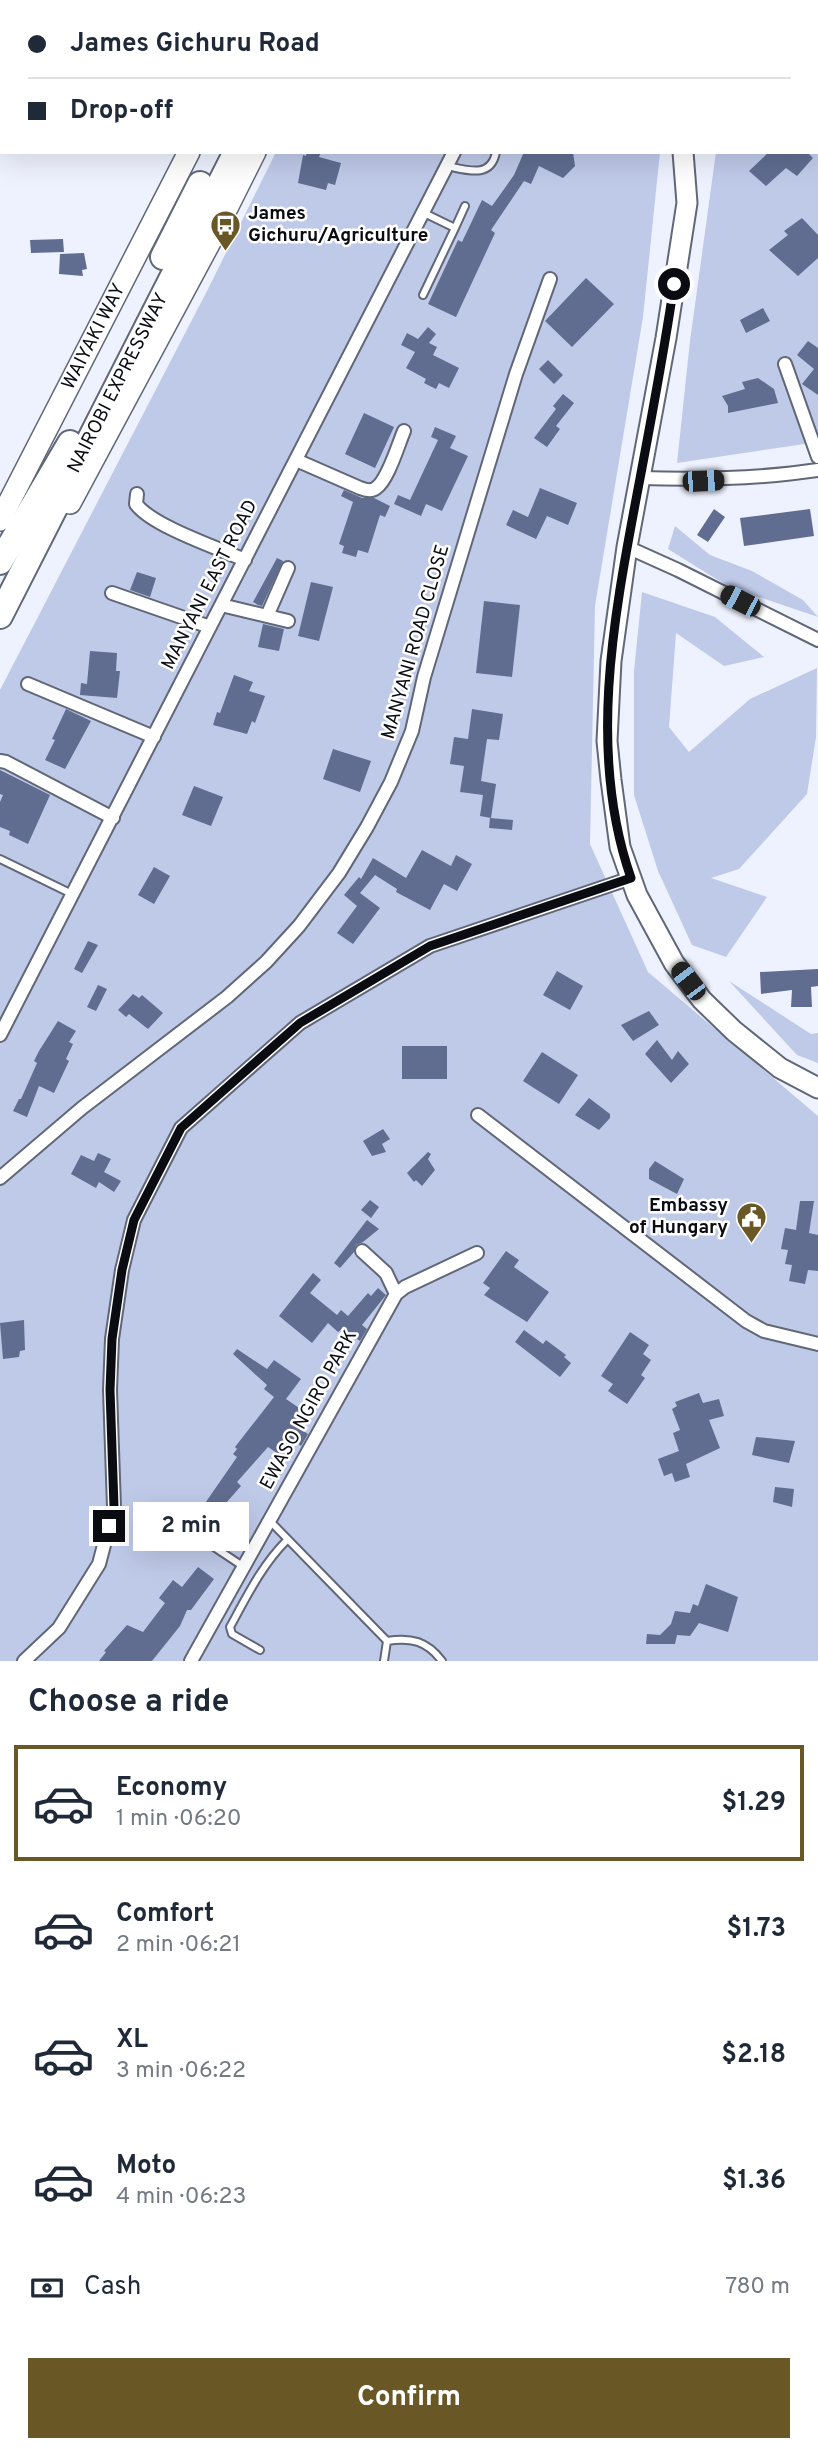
<!DOCTYPE html>
<meta charset="utf-8">
<style>
body{margin:0;font-family:Overpass,sans-serif;background:#f6f6f7;color:#1f2937;height:100vh;display:flex;flex-direction:column;font-size:26px;white-space:nowrap}
*{box-sizing:border-box;margin:0}
p{font-size:23px;color:#747a83}
.icon{flex:none;width:38px;height:38px;fill:none;stroke:currentColor;stroke-width:2;stroke-linecap:round;stroke-linejoin:round}
.map{position:relative;height:1661px;overflow:hidden}
.details{display:flex;flex-direction:column;background:#fff;flex:1}
.details>*{flex:none}
.hud{position:absolute;left:0px;top:0px;width:819px;height:154px;box-shadow:0 7px 28px #0002;display:grid;align-content:center;height:154px;padding:0 28px;background:#fff}
.end{position:absolute;width:32px;height:32px;margin:-16px;border:9px solid #0a0c12;background:#fff;box-shadow:0 0 0 4px #fff}
.from{border-radius:50%}
.bubble{position:absolute;height:49px;border-radius:0px;background:#fff;box-shadow:0 7px 28px #0002;font-size:23px;font-weight:700;line-height:49px;text-align:center}
.car{position:absolute;width:21px;height:42px;margin:-21px -10px;border-radius:9px;box-shadow:0 0 5px 2px #0007;background:linear-gradient(#222 24%,#8ab4d8 0 40%,#222 0 76%,#8ab4d8 0 86%,#222 0)}
.hud b{display:flex;align-items:center;gap:24px;height:66px;font-size:26px}
.hud b+b{border-top:2px solid #e0e1e3}
.hud i{width:18px;height:18px;background:#1f2937}
ul{padding:0;list-style:none}
li{display:flex;align-items:center;gap:21px;height:116px;margin:0 14px 10px;padding:0 14px;border:4px solid transparent;border-radius:0px}
li div{flex:1}
li b{display:block;font-size:26px}
li em{font-style:normal;font-weight:700}
li.on{border-color:#695725}
li>.icon{width:63px;height:63px;stroke-width:1.5}
h2{padding:0 28px;font-size:32px;line-height:84px}
.pay{display:flex;align-items:center;gap:18px;height:77px;padding:0 28px;font-size:26px}
.pay p{margin-inline-start:auto}
.cta{display:flex;gap:14px;margin-top:auto;padding:14px 28px}
.cta a{flex:1;height:80px;border-radius:0px;background:#695725;color:#fff;font-size:28px;font-weight:700;line-height:80px;text-align:center}
.map>svg:first-child{display:block}
.green{fill:#bfcae9}
.building{fill:#606d90}
.lines{fill:none;stroke-linecap:round;stroke-linejoin:round}
.lane-casing{stroke:#606777;stroke-width:10}
.street-casing{stroke:#606777;stroke-width:16}
.secondary-casing{stroke:#606777;stroke-width:23}
.primary-casing{stroke:#606777;stroke-width:24}
.highway-casing{stroke:#606777;stroke-width:28}
.lane{stroke:#fff;stroke-width:6}
.street{stroke:#fff;stroke-width:12}
.secondary{stroke:#fff;stroke-width:19}
.primary{stroke:#fff;stroke-width:21}
.highway{stroke:#fff;stroke-width:24}
.route{stroke:#0a0c12;stroke-width:9}
.labels{text-anchor:middle;dominant-baseline:central;stroke-width:5;stroke-linejoin:round;paint-order:stroke}
.poi-label{font-size:19px;font-weight:bold;fill:#0a0c12;stroke:#fff;text-anchor:start}
.street-label{font-size:19px;fill:#0a0c12;stroke:#fff}
</style>
<div class="map">
<svg width="818" height="1661" viewBox="0 0 818 1661">
<rect width="100%" height="100%" fill="#eef2fe"/>
<path class="green" d="M351,0H551L554,2H350Z
M629,0H818V442L677,463L690,341L716,152H817V2H631Z
M276,152H660L643,317L595,606L590,844L648,972L818,1116V1661H0V690L208,289Z
M675,526L710,555L752,571L803,600L818,617L729,587L668,549Z
M642,592L715,617L764,657L724,666L676,633L669,727L689,752L750,699L817,668L816,737L807,794L739,869L711,878L767,897L726,957L692,945L658,871L634,795V671Z
M729,981L811,1034L818,1033V1063L797,1055Z"/>
<path class="building" d="M307,152H321L319,157L341,163L335,185L328,183L326,190L298,183L303,155L306,156Z
M524,152H573L575,166L563,178L539,166L531,184L524,181L491,230L495,233L456,317L428,304L458,240L462,242L482,200L492,206L514,175Z
M769,152H807L813,158L797,176L786,168L766,186L749,171Z
M802,218L818,235V258L798,276L769,250L788,235L784,231Z
M63,239L64,252L31,253L30,240Z
M84,253L87,269L82,270L83,276L59,274L60,254Z
M586,278L614,304L572,347L545,321Z
M763,308L770,321L746,333L740,320Z
M428,327L436,334L429,343L437,347L433,355L459,368L449,388L439,383L436,389L424,383L426,379L406,368L415,352L401,345L407,333L418,339Z
M808,341L818,348V395L802,384L814,369L797,355Z
M548,360L563,375L554,384L539,369Z
M758,378L774,389L778,403L728,413V406L722,396L745,389L742,382Z
M563,394L574,403L556,426L560,429L547,447L534,438L556,409L553,406Z
M364,413L394,427L375,468L345,454Z
M435,427L456,436L450,448L468,456L442,511L426,504L421,516L394,504L398,495L410,500L438,440L431,437Z
M540,488L577,503L568,525L547,516L536,539L506,525L513,510L528,517Z
M344,490L362,498H374L390,506L385,517L380,515L368,553L358,550L356,557L342,553L344,546L339,544L353,502L341,496Z
M714,509L725,517L708,542L697,535Z
M810,509L814,536L744,546L740,518Z
M277,558L283,561L262,606L258,605L253,602Z
M137,572L156,578L150,597L130,590Z
M311,582L333,587L319,641L298,636Z
M484,601L520,605L512,677L476,673Z
M263,624L284,629L279,651L258,647Z
M90,651L117,653L116,671H120L117,698L80,695L81,683L87,684Z
M234,675L253,682L249,691L265,696L255,723L252,721L247,734L213,725L217,712L220,713Z
M66,709L91,721L65,769L45,760L55,740L52,739Z
M472,709L503,714L499,740L487,739L481,781L496,784L491,818L480,816L483,795L460,792L464,766L450,764L454,737L468,739Z
M333,749L371,761L360,792L323,779Z
M0,770L50,795L28,844L9,835L10,831L0,827V802L3,795L0,794Z
M194,786L223,797L211,826L182,815Z
M490,818L513,820L512,830L489,828Z
M422,850L451,866L456,855L472,864L457,891L444,884L430,910L396,892L397,889L375,875L360,893L380,908L353,944L337,933L357,906L344,895L359,877L361,879L373,858L406,878Z
M154,867L170,876L154,904L138,895Z
M88,941L98,945L82,973L74,969Z
M818,969V986L811,987L812,1007H791L792,990L761,994L760,972Z
M557,971L583,986L570,1010L543,995Z
M98,985L107,989L96,1011L87,1007Z
M133,994L139,998L142,995L163,1013L148,1029L129,1014L126,1017L118,1010Z
M649,1011L659,1025L633,1041L621,1025Z
M58,1021L76,1031L69,1042L73,1044L66,1059L69,1061L54,1093L39,1086L27,1117L13,1111L19,1099H21L37,1063L34,1061L39,1051Z
M657,1040L672,1060L678,1051L689,1064L671,1083L645,1054Z
M402,1046H447V1079H402Z
M542,1052L578,1075L559,1104L523,1081Z
M589,1098L610,1114V1118L599,1130L575,1115Z
M383,1129L390,1139L382,1144L386,1152L372,1156L363,1141Z
M428,1152L431,1154L428,1159L435,1170L422,1186L416,1180L414,1182L407,1173Z
M98,1153L111,1159L104,1172L121,1181L114,1192L99,1182L96,1188L71,1174L81,1155L94,1161Z
M655,1161L684,1179L677,1194L649,1179V1169Z
M370,1200L379,1207L371,1218L361,1210Z
M800,1201H814L809,1233L818,1235V1271L808,1270L805,1284L789,1281L792,1265L785,1264L788,1250L781,1249L785,1228L796,1230Z
M367,1220L379,1229L363,1242L356,1245L354,1252L340,1268L334,1263Z
M506,1251L519,1260L514,1267L549,1292L527,1322L484,1295L490,1288L483,1283Z
M313,1273L321,1280L310,1293L337,1315L341,1310L348,1316L368,1293L371,1296L378,1288L386,1295L362,1325L367,1329L360,1341L342,1329L338,1332L328,1323L312,1343L279,1316Z
M24,1320L25,1350L20,1351L19,1357L3,1359L0,1323Z
M524,1330L543,1344L546,1340L566,1355L564,1357L571,1363L560,1377L515,1342Z
M630,1332L649,1345L643,1354L651,1360L641,1375L645,1378L627,1404L608,1391L613,1384L601,1376Z
M237,1349L267,1369L274,1360L301,1379L286,1399L305,1412L296,1426L308,1434L301,1446L294,1441L283,1457L268,1447L237,1482L241,1486L211,1520L199,1512L237,1457L233,1454L237,1449L235,1447L274,1397L264,1389L267,1385L233,1354Z
M699,1393L703,1403L719,1399L724,1416L709,1420L720,1448L686,1464L690,1477L675,1482L672,1473L664,1476L658,1459L679,1451L673,1433L680,1430L672,1409L677,1406L675,1402Z
M756,1437L795,1441L789,1463L752,1455Z
M775,1487L794,1489L792,1507L773,1502Z
M198,1567L214,1579L191,1610H187L180,1626L152,1661H99L106,1652L104,1651L127,1625L143,1632L165,1603L159,1598L173,1580L182,1587Z
M706,1584L738,1597L728,1632L699,1623L690,1636L677,1635L675,1644H646L647,1634L660,1635L671,1624L675,1611L690,1613L693,1604L698,1606Z"/>
<g class="lines">
<defs>
<path id="lane" d="M246,2L247,0
M817,106H818
M447,166C467,170 491,179 496,152
M455,228L465,206
M423,295L455,228L424,213
M0,859L72,894
M270,1521L387,1641L384,1661
M184,1527L244,1567
M387,1641C411,1637 427,1641 442,1661
M260,1650L232,1634L230,1627C247,1596 262,1565 287,1540"/>
<path id="street" d="M46,0L49,2
M530,2L531,0
M0,127H2
M0,145L2,144
M785,364L818,457
M296,460L360,488C365,490 371,492 376,488C388,480 398,445 404,431
M641,478C701,480 758,479 818,470
M137,494L136,504C152,526 218,548 245,560
M627,547L678,570L818,640
M112,593L210,627
M221,605L288,621
M267,616L288,568
M28,684L154,737
M0,761L6,762L113,818
M0,1035L454,152
M478,1115L746,1321L764,1331L818,1344
M0,1178L82,1108L227,997L266,962L299,926L339,873L367,827L391,782L412,731L424,677L516,374L550,279
M362,1251L386,1273L396,1294
M24,1661L59,1628L99,1564L114,1507L110,1390L112,1339L122,1270L134,1220L181,1128L300,1023L430,946L631,878
M191,1661L396,1294L405,1287L477,1253"/>
<path id="secondary" d="M583,0L585,2
M683,152L687,203L666,338L627,547L611,661L607,741L611,780L620,847L637,895L674,963L702,1000L734,1031L780,1068L818,1088"/>
<g id="primary">
<path d="M268,2L269,0"/>
<path d="M332,2L333,0"/>
<path d="M70,503L210,242L255,152"/>
<path id="s1" d="M0,520L189,152"/>
</g>
<g id="highway">
<path d="M295,2L296,0"/>
<path d="M163,257L200,184"/>
<path d="M0,562L70,443"/>
<path id="s2" d="M0,616L236,152"/>
</g>
</defs>
<use href="#lane" class="lane-casing"/>
<use href="#street" class="street-casing"/>
<use href="#secondary" class="secondary-casing"/>
<use href="#primary" class="primary-casing"/>
<use href="#highway" class="highway-casing"/>
<use href="#lane" class="lane"/>
<use href="#street" class="street"/>
<use href="#secondary" class="secondary"/>
<use href="#primary" class="primary"/>
<use href="#highway" class="highway"/>
</g>
<g class="lines">
<path class="route" d="M109,1526L114,1507L110,1390L112,1339L122,1270L134,1220L181,1128L300,1023L430,946L631,878C587,752 614,616 638,489C651,421 664,353 674,284"/>
</g>
<defs>
<symbol id="bus-pin" viewBox="-11 -11 22 30"><path d="M0 17L-7.5 6A9.5 9.5 0 1 1 7.5 6Z" fill="#695725" stroke="#fff"/><path d="M-5-6H5V4H4V6H2V4H-2V6H-4V4H-5ZM-3.5-4V0h7V-4ZM-3.5 1.2v1.5H-2V1.2ZM2 1.2v1.5H3.5V1.2Z" fill="#fff"/></symbol>
<symbol id="civic-pin" viewBox="-11 -11 22 30"><path d="M0 17L-7.5 6A9.5 9.5 0 1 1 7.5 6Z" fill="#695725" stroke="#fff"/><path d="M-.6-6.5H3V-4.5H.6V-3L4-1V1h2V6H-6V1h2V-1L-.6-3ZM-1.2 2.5V6h2.4V2.5Z" fill="#fff"/></symbol>
</defs>
<g fill-rule="evenodd">
<use href="#bus-pin" x="208" y="208" width="35" height="47"/>
<use href="#civic-pin" x="734" y="1200" width="35" height="47"/>
</g>
<g class="labels">
<g class="poi-label">
<text x="248" y="214">James<tspan x="248" dy="22">Gichuru/Agriculture</tspan></text>
<text x="728" y="1206" text-anchor="end">Embassy<tspan x="728" dy="22">of Hungary</tspan></text>
</g>
<g class="street-label">
<text stroke="none"><textPath href="#s1" startOffset="206">WAIYAKI WAY</textPath></text>
<text stroke="none"><textPath href="#s2" startOffset="261">NAIROBI EXPRESSWAY</textPath></text>
<text transform="translate(210 585) rotate(-63)">MANYANI EAST ROAD</text>
<text transform="translate(416 642) rotate(-74)">MANYANI ROAD CLOSE</text>
<text transform="translate(309 1410) rotate(-61)">EWASO NGIRO PARK</text>
</g>
</g>
</svg>
<i class="end from" style="left:674px;top:284px"></i>
<i class="end" style="left:109px;top:1526px"></i>
<div class="bubble" style="left:133px;top:1502px;width:116px">2 min</div>
<i class="car" style="left:703px;top:481px;rotate:87deg"></i>
<i class="car" style="left:740px;top:601px;rotate:297deg"></i>
<i class="car" style="left:688px;top:981px;rotate:323deg"></i>
<div class="hud">
<b><i class="from"></i>James Gichuru Road</b>
<b><i></i>Drop-off</b>
</div>
</div>
<section class="details">
<h2>Choose a ride</h2>
<ul>
<li class="on"><svg class="icon" aria-label="car" viewBox="0 0 24 24"><path d="M5 17H2v-5l4-1 3-4h7l3 4 3 1v5h-3M9 17h6M6 11h13"/><circle cx="7" cy="17" r="2"/><circle cx="17" cy="17" r="2"/></svg><div><b>Economy</b><p>1 min · 06:20</p></div><em>$1.29</em></li>
<li><svg class="icon" aria-label="car" viewBox="0 0 24 24"><path d="M5 17H2v-5l4-1 3-4h7l3 4 3 1v5h-3M9 17h6M6 11h13"/><circle cx="7" cy="17" r="2"/><circle cx="17" cy="17" r="2"/></svg><div><b>Comfort</b><p>2 min · 06:21</p></div><em>$1.73</em></li>
<li><svg class="icon" aria-label="car" viewBox="0 0 24 24"><path d="M5 17H2v-5l4-1 3-4h7l3 4 3 1v5h-3M9 17h6M6 11h13"/><circle cx="7" cy="17" r="2"/><circle cx="17" cy="17" r="2"/></svg><div><b>XL</b><p>3 min · 06:22</p></div><em>$2.18</em></li>
<li><svg class="icon" aria-label="car" viewBox="0 0 24 24"><path d="M5 17H2v-5l4-1 3-4h7l3 4 3 1v5h-3M9 17h6M6 11h13"/><circle cx="7" cy="17" r="2"/><circle cx="17" cy="17" r="2"/></svg><div><b>Moto</b><p>4 min · 06:23</p></div><em>$1.36</em></li>
</ul>
<div class="pay"><svg class="icon" aria-label="cash" viewBox="0 0 24 24"><path d="M3 7h18v10H3z"/><circle cx="12" cy="12" r="2"/></svg>Cash<p>780 m</p></div>
<div class="cta"><a>Confirm</a></div>
</section>
